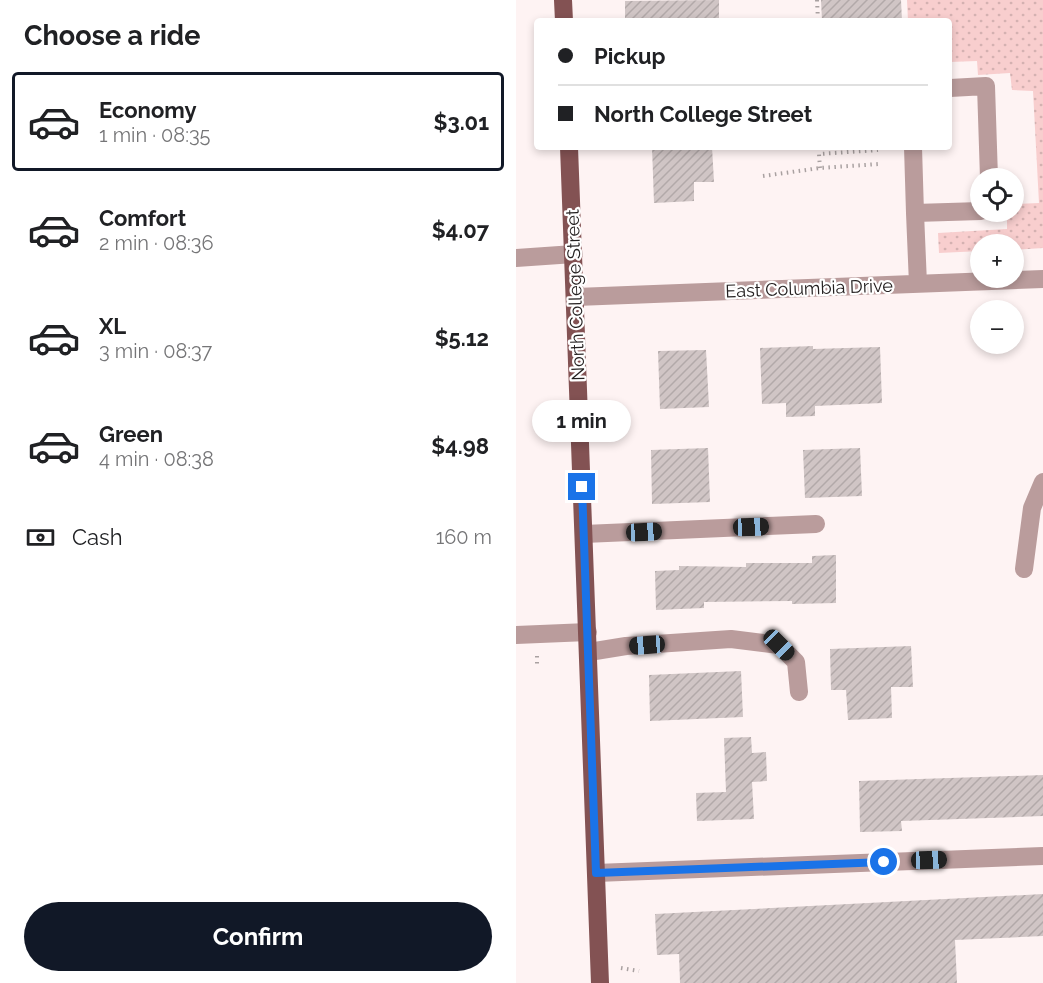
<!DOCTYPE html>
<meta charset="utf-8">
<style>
body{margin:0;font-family:Raleway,sans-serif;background:#f2f2f2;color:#202124;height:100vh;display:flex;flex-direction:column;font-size:22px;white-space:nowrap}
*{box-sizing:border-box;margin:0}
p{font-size:20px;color:#757577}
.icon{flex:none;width:33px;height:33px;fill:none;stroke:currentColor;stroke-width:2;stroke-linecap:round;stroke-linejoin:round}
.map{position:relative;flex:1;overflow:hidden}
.sheet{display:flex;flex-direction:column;background:#fff;width:516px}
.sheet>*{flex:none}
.guide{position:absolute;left:18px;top:18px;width:418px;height:132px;border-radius:6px;box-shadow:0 3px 9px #0003;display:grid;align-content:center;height:132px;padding:0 24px;background:#fff}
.fabs{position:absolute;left:454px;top:168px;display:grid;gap:12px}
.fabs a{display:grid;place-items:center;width:54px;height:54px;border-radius:50%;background:#fff;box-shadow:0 3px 9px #0003;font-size:30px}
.end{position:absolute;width:27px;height:27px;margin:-14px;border:8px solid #1a73e8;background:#fff;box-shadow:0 0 0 3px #fff}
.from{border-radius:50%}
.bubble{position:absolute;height:42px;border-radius:21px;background:#fff;box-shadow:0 3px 9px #0003;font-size:20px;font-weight:700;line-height:42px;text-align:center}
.car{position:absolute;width:18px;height:36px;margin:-18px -9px;border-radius:8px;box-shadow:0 0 4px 2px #0007;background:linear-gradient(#222 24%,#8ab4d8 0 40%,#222 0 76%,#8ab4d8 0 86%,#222 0)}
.guide b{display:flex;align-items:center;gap:21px;height:57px;font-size:22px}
.guide b+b{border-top:2px solid #e0e0e0}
.guide i{width:15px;height:15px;background:#202124}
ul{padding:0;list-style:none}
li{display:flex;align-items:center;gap:18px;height:99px;margin:0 12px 9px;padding:0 12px;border:3px solid transparent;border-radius:6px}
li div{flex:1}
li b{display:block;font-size:22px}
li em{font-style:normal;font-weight:700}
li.active{border-color:#111827}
li>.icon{width:54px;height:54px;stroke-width:1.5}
h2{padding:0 24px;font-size:27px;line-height:72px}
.pay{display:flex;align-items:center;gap:15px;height:66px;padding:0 24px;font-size:22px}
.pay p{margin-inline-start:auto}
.button{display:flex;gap:12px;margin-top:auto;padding:12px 24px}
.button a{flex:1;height:69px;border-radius:36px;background:#111827;color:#fff;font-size:24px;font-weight:700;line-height:69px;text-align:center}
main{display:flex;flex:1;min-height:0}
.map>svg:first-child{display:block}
.grass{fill:url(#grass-dots)}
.building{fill:url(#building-hatch)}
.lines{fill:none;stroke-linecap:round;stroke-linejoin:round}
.path{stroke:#a9a1a1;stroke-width:4;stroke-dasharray:1.5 4.5;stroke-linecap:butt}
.minor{stroke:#ba9c9c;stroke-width:18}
.major{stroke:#835253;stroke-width:18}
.route{stroke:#1a73e8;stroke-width:8}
.labels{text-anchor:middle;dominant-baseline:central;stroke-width:4.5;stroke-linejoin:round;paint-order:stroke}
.street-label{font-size:18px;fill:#242020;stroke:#fff}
</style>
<main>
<section class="sheet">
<h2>Choose a ride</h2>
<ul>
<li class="active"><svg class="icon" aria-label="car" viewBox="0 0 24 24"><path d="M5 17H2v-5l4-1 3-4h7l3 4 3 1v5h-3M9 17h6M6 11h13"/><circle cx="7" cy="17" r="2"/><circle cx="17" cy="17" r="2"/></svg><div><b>Economy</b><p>1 min · 08:35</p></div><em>$3.01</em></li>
<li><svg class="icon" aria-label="car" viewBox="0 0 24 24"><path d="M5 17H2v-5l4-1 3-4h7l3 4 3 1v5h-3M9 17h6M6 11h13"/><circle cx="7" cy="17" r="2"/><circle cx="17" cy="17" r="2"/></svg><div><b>Comfort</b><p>2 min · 08:36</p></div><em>$4.07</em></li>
<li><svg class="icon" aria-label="car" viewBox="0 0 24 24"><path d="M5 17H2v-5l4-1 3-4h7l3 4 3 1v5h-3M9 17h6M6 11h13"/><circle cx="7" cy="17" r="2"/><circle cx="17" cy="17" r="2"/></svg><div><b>XL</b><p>3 min · 08:37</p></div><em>$5.12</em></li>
<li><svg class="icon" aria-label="car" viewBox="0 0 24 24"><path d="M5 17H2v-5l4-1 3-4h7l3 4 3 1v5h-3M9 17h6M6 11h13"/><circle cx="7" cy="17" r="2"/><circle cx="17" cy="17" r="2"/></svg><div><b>Green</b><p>4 min · 08:38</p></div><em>$4.98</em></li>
</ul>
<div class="pay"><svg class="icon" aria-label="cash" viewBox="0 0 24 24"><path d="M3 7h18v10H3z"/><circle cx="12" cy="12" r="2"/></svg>Cash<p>160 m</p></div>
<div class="button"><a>Confirm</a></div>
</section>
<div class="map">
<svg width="527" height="983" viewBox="0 0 527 983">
<defs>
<pattern id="grass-dots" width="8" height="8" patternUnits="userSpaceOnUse" patternTransform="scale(1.5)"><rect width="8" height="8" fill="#f8cece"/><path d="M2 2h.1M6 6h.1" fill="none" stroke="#d4b1b1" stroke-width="1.8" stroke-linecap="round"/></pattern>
<pattern id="building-hatch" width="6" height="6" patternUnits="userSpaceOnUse" patternTransform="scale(1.5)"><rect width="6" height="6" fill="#d0c5c5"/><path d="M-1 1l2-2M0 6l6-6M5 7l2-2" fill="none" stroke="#b2a9a9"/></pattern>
</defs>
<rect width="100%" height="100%" fill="#fef3f3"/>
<path class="grass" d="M391,0H527V248L498,250V244H465V251L423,253L422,233L491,229V212H498V204L523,203L517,91L496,90L494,73L462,75L461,61L434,62V21H392Z"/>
<path class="building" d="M203,0V21H109V1Z
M305,0H385L386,21H306Z
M136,147H196L198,182H178V201L138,203Z
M297,346V349L364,347L366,403L299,406V416L270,417V403L246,404L244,348Z
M190,350L193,407L144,409L142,351Z
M192,448L194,502L136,504L135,450Z
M344,448L346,496L289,498L287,450Z
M320,555V603L276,604V601L188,602V608L140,610L139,571L163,570V566L230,567V563H296V556Z
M395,646L397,687H375L376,718L332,720L330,690H315L314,649Z
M225,671L227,717L134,721L133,675Z
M235,737L236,753L250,752L251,781L236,782L238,819L181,821L180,793L210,792L208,738Z
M527,775V816L385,821L386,831L344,832L343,781Z
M527,894V936L439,940L441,983H164L163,954L141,955L139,914Z"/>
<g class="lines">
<path class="path" d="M301,0L302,21
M304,168L303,154L362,150
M247,176L304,168L363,164
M21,656V667
M105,968L123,971"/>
<path class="minor" d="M434,88L470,86L473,178
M397,147L399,213L465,211
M399,213L402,284
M0,258L58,254
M60,297L527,279
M68,534L300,524
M508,569L516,508L527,482
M0,635L72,632
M73,652L110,646L215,639L263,645L280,662L283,692
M80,873L527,856"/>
<path class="major" d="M47,0L48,21
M53,147L84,983"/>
</g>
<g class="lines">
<path class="route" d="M66,487L80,873L368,862"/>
</g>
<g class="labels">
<g class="street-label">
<text transform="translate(293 288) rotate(-2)">East Columbia Drive</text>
<text transform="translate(59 295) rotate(-92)">North College Street</text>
</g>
</g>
</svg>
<div class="fabs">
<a><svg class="icon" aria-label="locate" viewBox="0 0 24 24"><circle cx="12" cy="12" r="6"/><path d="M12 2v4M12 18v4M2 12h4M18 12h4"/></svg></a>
<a>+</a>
<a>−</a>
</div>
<i class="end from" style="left:368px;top:862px"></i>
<i class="end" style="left:66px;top:487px"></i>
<div class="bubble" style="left:16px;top:400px;width:99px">1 min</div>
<i class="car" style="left:235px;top:527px;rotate:88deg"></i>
<i class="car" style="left:128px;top:532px;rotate:87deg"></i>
<i class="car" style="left:131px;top:645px;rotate:266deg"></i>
<i class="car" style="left:263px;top:645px;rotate:135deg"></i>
<i class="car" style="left:413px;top:860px;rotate:88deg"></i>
<div class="guide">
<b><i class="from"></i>Pickup</b>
<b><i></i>North College Street</b>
</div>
</div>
</main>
